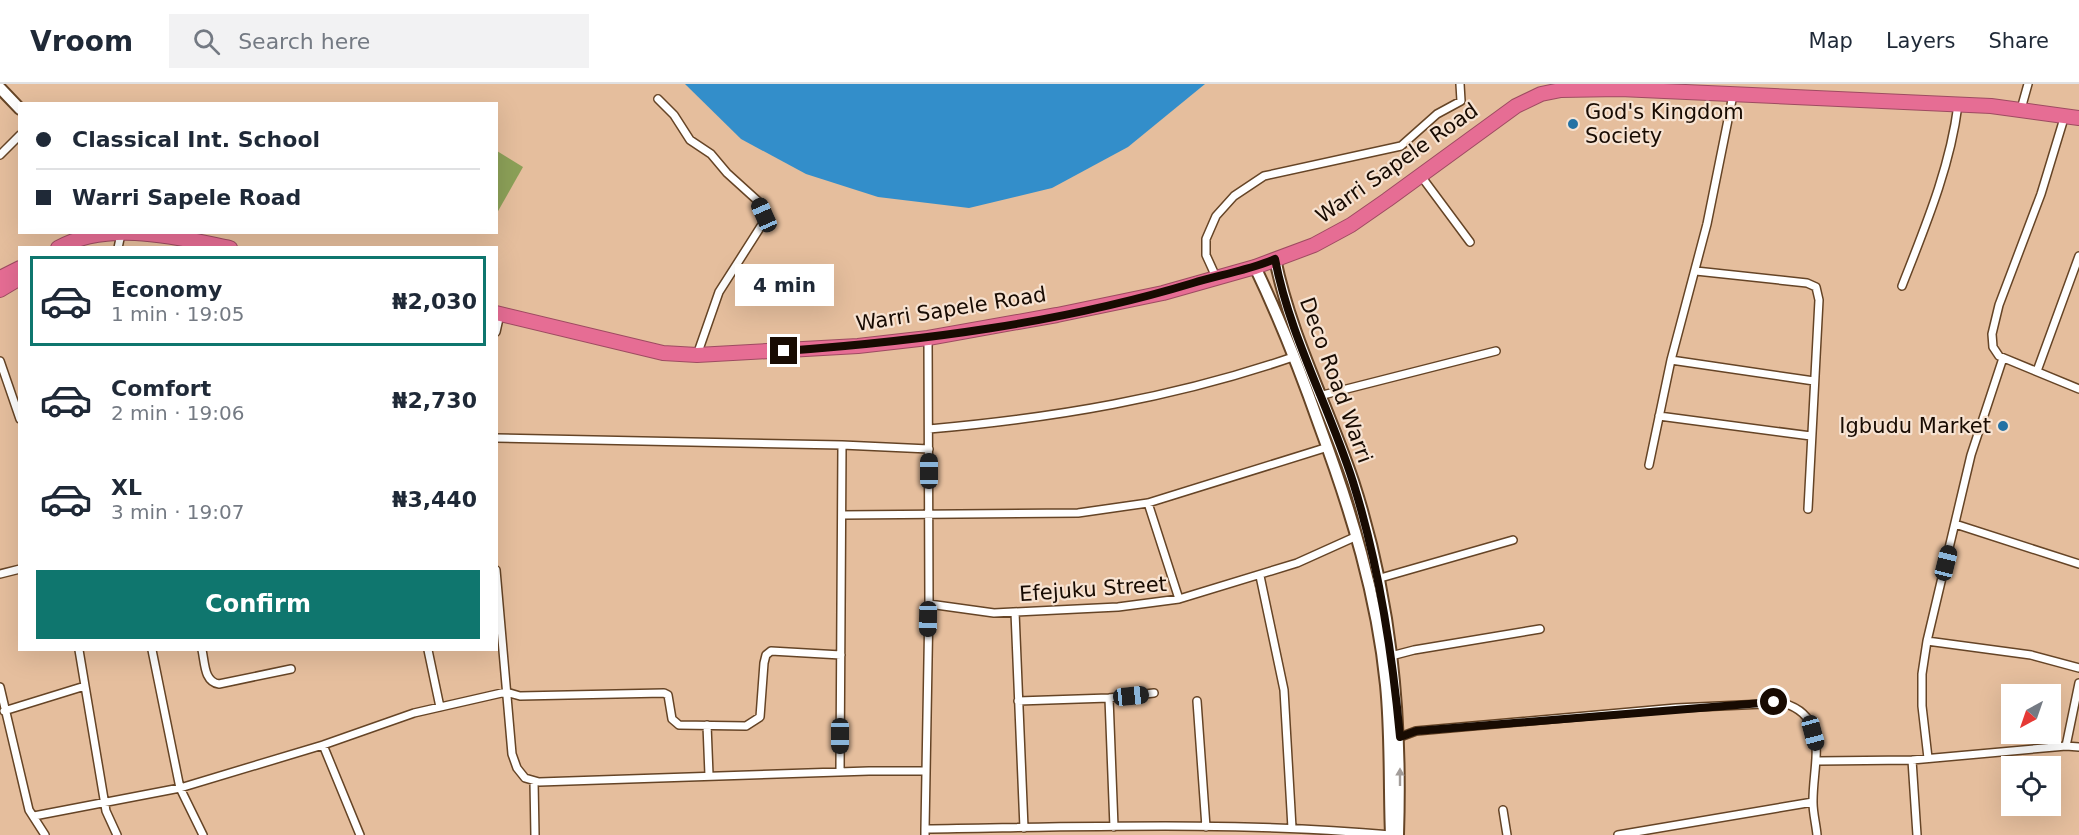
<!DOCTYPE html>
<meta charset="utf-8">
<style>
body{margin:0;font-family:"DejaVu Sans",sans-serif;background:#f2f2f3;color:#1f2937;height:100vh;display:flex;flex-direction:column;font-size:22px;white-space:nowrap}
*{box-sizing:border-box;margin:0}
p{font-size:20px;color:#747a83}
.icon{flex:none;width:33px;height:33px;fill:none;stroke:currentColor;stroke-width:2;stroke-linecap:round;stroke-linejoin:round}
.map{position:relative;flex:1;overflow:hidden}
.details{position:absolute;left:18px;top:162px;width:480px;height:405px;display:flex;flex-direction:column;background:#fff;border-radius:0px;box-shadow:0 6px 24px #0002}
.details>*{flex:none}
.top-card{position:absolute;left:18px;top:18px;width:480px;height:132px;border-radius:0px;box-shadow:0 6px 24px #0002;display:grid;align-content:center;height:132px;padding:0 18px;background:#fff}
.needle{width:39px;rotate:220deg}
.controls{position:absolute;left:2001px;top:600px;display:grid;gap:12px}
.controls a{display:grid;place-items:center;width:60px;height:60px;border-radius:0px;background:#fff;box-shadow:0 6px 24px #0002;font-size:30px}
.end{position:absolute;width:27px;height:27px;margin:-14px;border:8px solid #180b02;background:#fff;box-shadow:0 0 0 3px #fff}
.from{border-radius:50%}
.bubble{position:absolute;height:42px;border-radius:0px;background:#fff;box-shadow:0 6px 24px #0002;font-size:20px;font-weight:600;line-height:42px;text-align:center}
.car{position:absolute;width:18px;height:36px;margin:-18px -9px;border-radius:8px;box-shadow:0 0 4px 2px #0007;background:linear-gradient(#222 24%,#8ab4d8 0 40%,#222 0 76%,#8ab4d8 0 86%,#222 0)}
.top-card b{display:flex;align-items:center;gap:21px;height:57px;font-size:22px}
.top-card b+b{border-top:2px solid #e0e1e3}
.top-card i{width:15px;height:15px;background:#1f2937}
ul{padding:10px 0 0;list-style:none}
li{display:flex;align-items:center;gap:18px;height:90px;margin:0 12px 9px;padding:0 6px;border:3px solid transparent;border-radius:0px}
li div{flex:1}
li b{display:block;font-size:22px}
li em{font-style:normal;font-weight:600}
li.current{border-color:#0f766e}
li>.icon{width:54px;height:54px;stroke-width:1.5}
.button{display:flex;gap:12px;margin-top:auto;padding:12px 18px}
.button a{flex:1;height:69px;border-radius:0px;background:#0f766e;color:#fff;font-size:24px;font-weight:600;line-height:69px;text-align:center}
header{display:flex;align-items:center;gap:36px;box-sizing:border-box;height:84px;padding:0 30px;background:#fff;border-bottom:2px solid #e0e1e3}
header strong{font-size:28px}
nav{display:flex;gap:33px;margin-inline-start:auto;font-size:21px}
.search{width:420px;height:54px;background:#f2f2f3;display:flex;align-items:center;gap:15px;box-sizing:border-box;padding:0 21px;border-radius:0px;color:#747a83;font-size:22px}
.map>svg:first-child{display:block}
.green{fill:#8ca058}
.water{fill:#338eca}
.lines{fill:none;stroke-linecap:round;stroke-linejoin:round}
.street-casing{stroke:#654426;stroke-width:10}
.secondary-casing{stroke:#654426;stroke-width:14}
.highway-casing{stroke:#9e4b61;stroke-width:16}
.street{stroke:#fff;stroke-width:7}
.secondary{stroke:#fff;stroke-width:10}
.highway{stroke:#e66d94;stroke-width:14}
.oneway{fill:#a39d9a}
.route{stroke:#180b02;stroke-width:8}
.poi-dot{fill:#2472a4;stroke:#f7e3d2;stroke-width:2}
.labels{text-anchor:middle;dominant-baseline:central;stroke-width:4.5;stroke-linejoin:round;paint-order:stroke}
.poi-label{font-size:21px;fill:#180b02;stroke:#f7e3d2;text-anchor:start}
.street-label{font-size:21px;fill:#180b02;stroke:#f7e3d2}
</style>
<header>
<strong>Vroom</strong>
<div class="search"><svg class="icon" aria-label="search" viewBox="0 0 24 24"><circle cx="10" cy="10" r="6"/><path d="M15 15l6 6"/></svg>Search here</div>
<nav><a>Map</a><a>Layers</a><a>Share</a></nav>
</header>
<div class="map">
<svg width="2079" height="751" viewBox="0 0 2079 751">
<rect width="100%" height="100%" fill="#e5be9d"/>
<path class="green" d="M497,67L523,83L497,129Z"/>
<path class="water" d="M685,0H1205L1128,63L1052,104L969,124L878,113L806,90L741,55Z"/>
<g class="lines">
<defs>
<path id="street" d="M658,15L674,31L690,56L711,70L727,89L759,118L764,131L763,139L719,208L697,271
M2021,25L2028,0
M2065,31L2041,110L1999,221L1992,250L1993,263L1999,272L2079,305
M0,71L20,51
M1421,92L1470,158
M118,164L121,150
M1696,187L1807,199L1816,203L1819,216L1808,425
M1216,193L1206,171V155L1216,132L1234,112L1264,92L1401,62L1437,30L1461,17L1460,0
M1902,202C1925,143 1950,84 1958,21
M496,248L500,230
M1671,276L1814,297
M0,277L20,335
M2037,287L2079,172
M1319,312L1496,267
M1659,332L1811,352
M929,345C1054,334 1174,314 1293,273
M496,354L842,361
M1649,381L1671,276L1707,140L1733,11
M1148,419L1179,515
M842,431L1078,429L1148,419L1328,363
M1955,440L2079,480
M496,486L512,670L517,684L525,694L539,698L869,687H925
M0,490L20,485
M1260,492L1284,606L1292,744
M1377,495L1513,456
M929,520L994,529L1118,523L1179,515L1297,479L1357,452
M1015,528L1024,744
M1927,557L2031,571L2079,584
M79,566L106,727L117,751
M152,566L180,704L203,751
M202,566C205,579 204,598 219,600L291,585
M428,566L440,623
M1391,572L1414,566L1540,545
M0,603L29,726L45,751
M1109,614L1114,743
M1018,617L1109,614L1154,609
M1197,617L1206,743
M4,627L85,602
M707,641L709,691
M1400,653L1416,647L1676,624L1783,619C1832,633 1812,682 1813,719C1813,729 1816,740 1817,751
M323,661L360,751
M2066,662L2079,599
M1928,674L1922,622V590L1927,557L1971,371L2003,274
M1912,676L1917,751
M1818,677L1912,676L2066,662L2079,663
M840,688L842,361L929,365
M534,697L535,751
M1503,726L1507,751
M34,732L180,704L323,661L414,629L506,608L520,612L664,609L668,611L672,635L679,641L746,642L760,633L764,579L766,571L771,567L841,571
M925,745L929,520L928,254
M925,751V745C1080,743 1236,737 1391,751
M1618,751L1813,718"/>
<path id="secondary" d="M0,4L20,25
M1275,175C1291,253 1328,322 1353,397C1391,514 1402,629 1398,751
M1255,183C1280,235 1301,289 1320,343C1351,427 1377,511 1386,601C1391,651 1389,701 1391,751"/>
<path id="highway" d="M58,164C109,136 175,153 230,164
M0,194L20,184
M0,206L20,194
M496,229L663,269L697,271L858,262L928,254L1057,231L1163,209L1255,183L1314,161L1351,141L1387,116L1516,22L1541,10L1561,6L1620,5L1991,22L2079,34"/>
</defs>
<use href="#street" class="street-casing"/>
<use href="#secondary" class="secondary-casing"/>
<use href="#highway" class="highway-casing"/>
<use href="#street" class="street"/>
<use href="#secondary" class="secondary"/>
<use href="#highway" class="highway"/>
</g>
<defs><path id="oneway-solid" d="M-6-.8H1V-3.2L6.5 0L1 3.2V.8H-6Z" transform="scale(1.5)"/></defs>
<use class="oneway" href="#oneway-solid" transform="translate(1400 693) rotate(-90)"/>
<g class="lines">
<path class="route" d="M784,267C921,257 1061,239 1193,199C1220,191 1249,186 1275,175C1290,253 1329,322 1353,398C1379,481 1392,566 1400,653L1416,647L1774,618"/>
</g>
<g class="poi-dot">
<circle cx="1573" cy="40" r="6"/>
<circle cx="2003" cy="342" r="6"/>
</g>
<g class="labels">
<g class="poi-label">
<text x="1585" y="28">God's Kingdom<tspan x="1585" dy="24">Society</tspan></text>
<text x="1991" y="342" text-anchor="end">Igbudu Market</text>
</g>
<g class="street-label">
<text transform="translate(1397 79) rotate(-35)">Warri Sapele Road</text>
<text transform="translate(951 225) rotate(-9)">Warri Sapele Road</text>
<text transform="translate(1336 296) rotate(70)">Deco Road Warri</text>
<text transform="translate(1093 505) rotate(-4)">Efejuku Street</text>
</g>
</g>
</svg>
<div class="controls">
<a><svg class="needle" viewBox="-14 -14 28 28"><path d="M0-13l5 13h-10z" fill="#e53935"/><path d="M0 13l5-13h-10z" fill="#747a83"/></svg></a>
<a><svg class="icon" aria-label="locate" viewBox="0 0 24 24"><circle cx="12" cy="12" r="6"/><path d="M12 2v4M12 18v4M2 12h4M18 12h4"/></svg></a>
</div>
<i class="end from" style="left:1774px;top:618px"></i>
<i class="end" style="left:784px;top:267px"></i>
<div class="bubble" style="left:735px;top:180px;width:99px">4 min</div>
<i class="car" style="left:764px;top:131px;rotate:336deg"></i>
<i class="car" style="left:929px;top:387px;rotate:0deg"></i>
<i class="car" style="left:1946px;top:479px;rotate:14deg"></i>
<i class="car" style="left:928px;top:535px;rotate:181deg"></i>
<i class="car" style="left:1131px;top:612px;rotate:84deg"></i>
<i class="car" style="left:1813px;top:649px;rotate:165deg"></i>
<i class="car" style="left:840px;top:652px;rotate:180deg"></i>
<div class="top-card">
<b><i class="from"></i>Classical Int. School</b>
<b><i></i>Warri Sapele Road</b>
</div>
<section class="details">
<ul>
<li class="current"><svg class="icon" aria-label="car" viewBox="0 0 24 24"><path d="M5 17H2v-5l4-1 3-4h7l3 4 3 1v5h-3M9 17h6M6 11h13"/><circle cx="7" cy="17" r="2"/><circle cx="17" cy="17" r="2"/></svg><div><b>Economy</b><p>1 min · 19:05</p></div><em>₦2,030</em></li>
<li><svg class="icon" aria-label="car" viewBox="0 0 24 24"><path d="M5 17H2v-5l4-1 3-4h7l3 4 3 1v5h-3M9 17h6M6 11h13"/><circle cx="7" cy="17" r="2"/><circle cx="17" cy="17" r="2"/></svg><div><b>Comfort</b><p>2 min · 19:06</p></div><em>₦2,730</em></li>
<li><svg class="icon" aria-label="car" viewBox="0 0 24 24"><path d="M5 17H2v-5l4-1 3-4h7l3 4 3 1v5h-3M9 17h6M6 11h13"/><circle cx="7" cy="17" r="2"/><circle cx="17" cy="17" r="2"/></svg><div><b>XL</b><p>3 min · 19:07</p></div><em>₦3,440</em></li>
</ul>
<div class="button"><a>Confirm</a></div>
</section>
</div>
